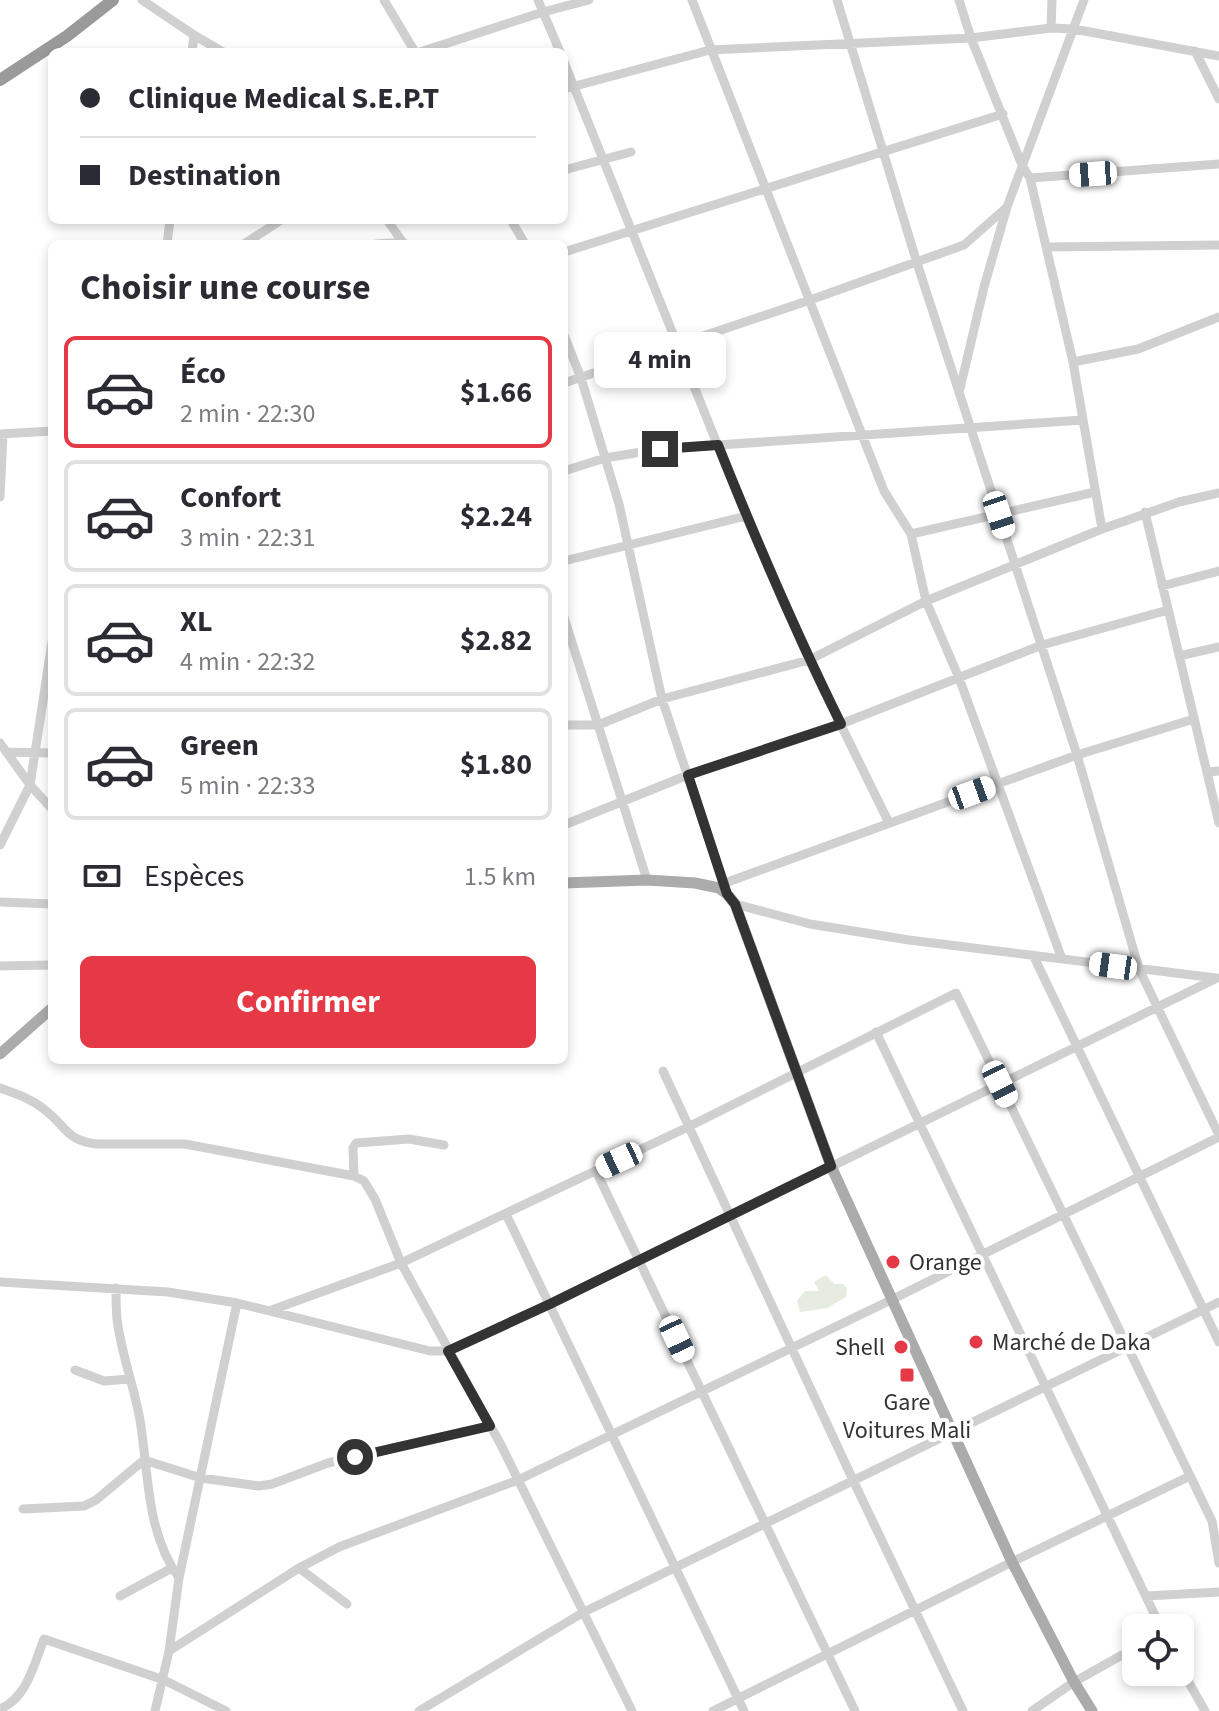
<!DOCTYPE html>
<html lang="fr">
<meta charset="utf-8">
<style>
body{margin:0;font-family:"Source Sans 3",sans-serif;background:#f2f2f3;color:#2b2b33;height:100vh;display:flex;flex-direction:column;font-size:30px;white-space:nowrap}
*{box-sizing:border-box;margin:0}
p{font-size:26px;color:#7c7c81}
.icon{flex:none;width:44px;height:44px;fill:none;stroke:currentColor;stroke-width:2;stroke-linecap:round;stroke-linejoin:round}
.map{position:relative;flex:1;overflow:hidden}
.details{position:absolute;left:48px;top:240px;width:520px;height:824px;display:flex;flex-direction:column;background:#fff;border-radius:12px;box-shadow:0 4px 12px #0003}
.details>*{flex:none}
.guide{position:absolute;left:48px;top:48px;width:520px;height:176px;border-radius:12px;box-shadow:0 4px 12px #0003;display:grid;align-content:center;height:176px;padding:0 32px;background:#fff}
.tools{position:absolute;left:1122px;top:1614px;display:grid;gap:16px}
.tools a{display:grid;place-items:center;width:72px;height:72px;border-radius:12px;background:#fff;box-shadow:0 4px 12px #0003;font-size:40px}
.end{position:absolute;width:36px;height:36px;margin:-18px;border:10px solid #333;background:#fff;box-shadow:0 0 0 4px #fff}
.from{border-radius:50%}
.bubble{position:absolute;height:56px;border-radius:12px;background:#fff;box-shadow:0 4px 12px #0003;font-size:26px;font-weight:700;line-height:56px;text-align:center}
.car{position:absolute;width:24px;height:48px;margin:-24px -12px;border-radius:10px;box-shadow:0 0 6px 2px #0007;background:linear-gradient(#fff 24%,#345 0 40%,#fff 0 76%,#345 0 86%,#fff 0)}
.guide b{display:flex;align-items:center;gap:28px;height:76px;font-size:30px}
.guide b+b{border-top:2px solid #e1e1e2}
.guide i{width:20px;height:20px;background:#2b2b33}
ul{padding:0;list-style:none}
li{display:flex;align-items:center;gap:24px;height:112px;margin:0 16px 12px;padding:0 16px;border:4px solid #e1e1e2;border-radius:12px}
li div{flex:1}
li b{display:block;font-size:30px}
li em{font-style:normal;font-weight:700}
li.current{border-color:#e63946}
li>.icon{width:72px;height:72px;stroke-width:1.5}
h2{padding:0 32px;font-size:36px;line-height:96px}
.pay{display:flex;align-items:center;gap:20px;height:88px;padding:0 32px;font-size:30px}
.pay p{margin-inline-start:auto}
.cta{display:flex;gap:16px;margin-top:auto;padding:16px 32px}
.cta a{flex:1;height:92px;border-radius:12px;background:#e63946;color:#fff;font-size:32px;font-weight:700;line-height:92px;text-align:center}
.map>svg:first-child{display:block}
.green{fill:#e6ecdf}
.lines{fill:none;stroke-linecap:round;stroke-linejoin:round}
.minor{stroke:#d0d0d0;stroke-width:9}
.major{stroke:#ababab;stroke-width:11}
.highway{stroke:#9a9a9a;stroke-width:12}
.route{stroke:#333;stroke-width:10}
.poi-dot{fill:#e63946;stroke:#fff;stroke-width:3}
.labels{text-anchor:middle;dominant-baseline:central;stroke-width:8;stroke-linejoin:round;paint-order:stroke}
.poi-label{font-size:24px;fill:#333;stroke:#fff;text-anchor:start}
</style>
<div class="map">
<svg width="1219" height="1711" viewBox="0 0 1219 1711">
<rect width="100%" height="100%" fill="#fff"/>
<path class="green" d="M826,1275L834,1284H843L847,1288L846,1297L827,1308L800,1312L797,1301L805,1291H819L814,1282Z"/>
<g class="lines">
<path class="minor" d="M142,0L194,35L192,52
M384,0L415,52
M538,0L560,52
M692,0L884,491L911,534L926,601L959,678L1062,959
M837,0L917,263L1077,755L1139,969L1219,1135
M959,0L971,38L1022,165L1030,178L1073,362L1102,529
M1051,28L1052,0
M194,35L223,52
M1195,51L1219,99
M420,52L543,12L589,0
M564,62L746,516L809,660L889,823
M564,89L710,50L971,38L1051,28L1074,29L1219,56
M564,170L631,152
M1030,178L1219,164
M387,220L404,244
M511,220L525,244
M167,244L170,220
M244,244L281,220
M376,244L403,242
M1046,247L1219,245
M564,252L1003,114
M564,335L581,378L619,504L662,699L727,894
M1073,362L1138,349L1219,317
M564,383L810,300L964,245L1007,207
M959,393L984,287L1007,207L1084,0
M0,434L52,431
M564,471L605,458L660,449L1083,420
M0,497L3,434
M1145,512L1219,823
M911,534L1095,492
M564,561L746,516
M1162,586L1219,571
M564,617L647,880
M1179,656L1219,647
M564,725H598L662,699L809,660L926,601L1102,529L1179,502L1219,493
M0,743L30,785L52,809
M6,752L52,753
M1207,772L1219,771
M564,825L688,775L841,724L1042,645L1168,610
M0,845L30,785L52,642
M725,883L1077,755L1194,719
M0,902L52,904
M735,904L810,924L909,940L1216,978
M1033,955L1219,1342
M0,966L50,965
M876,1032L1161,1628
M663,1071L853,1480L963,1711
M0,1088C17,1094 32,1099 45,1110C67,1127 66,1140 96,1144H185L354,1176L364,1181L375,1199L401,1263L501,1445L632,1711
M596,1171L855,1711
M354,1176L353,1148L356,1143L409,1139L444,1145
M506,1214L744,1711
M0,1282L168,1292L237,1303L430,1351H448L550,1304L1217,978
M116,1288C116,1298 116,1309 117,1319C121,1353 134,1386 140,1420C149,1475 146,1532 179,1578
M269,1311L401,1263L688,1127L956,993L1212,1521L1219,1563
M75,1370L104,1381L130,1379
M23,1509L84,1506L96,1500L144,1460L201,1478L259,1486L272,1484L328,1463L490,1426
M299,1568L347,1604
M120,1596L172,1568
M1146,1596L1219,1592
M169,1651L299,1568L339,1547L518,1480L891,1300L1219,1137
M1180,1667L1205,1711
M0,1709C27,1698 34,1664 44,1639L164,1680L226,1711
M155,1711L169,1651L179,1578L237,1303
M419,1711L584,1612L1219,1302
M713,1711L1012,1562L1190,1476
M1032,1711L1074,1682L1122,1655H1136"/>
<path class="major" d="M564,883L647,880L695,883L719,888L727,894L735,904L831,1166L1012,1562L1074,1682L1092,1711
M0,1054L52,1008"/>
<path class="highway" d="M0,80L67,36L113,0"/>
</g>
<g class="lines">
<path class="route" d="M355,1457L490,1426L448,1351L550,1304L831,1166L735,904L727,894L688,775L841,724C796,633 756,540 718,445L660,449"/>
</g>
<g class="poi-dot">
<circle cx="893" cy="1262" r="8"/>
<circle cx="976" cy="1342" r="8"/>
<circle cx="901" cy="1347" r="8"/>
<rect x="899" y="1367" width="16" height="16" rx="4"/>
</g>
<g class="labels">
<g class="poi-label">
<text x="909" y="1262">Orange</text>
<text x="992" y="1342">Marché de Daka</text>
<text x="885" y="1347" text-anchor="end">Shell</text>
<text x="907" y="1402" text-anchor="middle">Gare<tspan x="907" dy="28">Voitures Mali</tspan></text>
</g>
</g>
</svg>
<div class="tools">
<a><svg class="icon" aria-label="locate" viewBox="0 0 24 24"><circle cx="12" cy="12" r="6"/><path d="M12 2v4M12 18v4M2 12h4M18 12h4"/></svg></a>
</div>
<i class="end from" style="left:355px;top:1457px"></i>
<i class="end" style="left:660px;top:449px"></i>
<div class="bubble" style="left:594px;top:332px;width:132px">4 min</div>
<i class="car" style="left:1093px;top:174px;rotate:266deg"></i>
<i class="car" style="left:999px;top:515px;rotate:162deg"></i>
<i class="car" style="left:972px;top:793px;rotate:70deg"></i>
<i class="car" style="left:1113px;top:966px;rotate:278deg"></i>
<i class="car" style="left:1000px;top:1084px;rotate:154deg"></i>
<i class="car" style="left:619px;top:1160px;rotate:245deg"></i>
<i class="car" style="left:677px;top:1339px;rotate:155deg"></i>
<div class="guide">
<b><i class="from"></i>Clinique Medical S.E.P.T</b>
<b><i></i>Destination</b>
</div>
<section class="details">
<h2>Choisir une course</h2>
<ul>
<li class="current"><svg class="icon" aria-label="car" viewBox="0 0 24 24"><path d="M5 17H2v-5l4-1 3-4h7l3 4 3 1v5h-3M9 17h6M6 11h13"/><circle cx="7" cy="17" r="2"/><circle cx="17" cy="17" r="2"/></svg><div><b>Éco</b><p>2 min · 22:30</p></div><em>$1.66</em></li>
<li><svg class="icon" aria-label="car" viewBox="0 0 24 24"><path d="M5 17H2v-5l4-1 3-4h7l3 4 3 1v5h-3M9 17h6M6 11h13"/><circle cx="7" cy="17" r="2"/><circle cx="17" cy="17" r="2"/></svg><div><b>Confort</b><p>3 min · 22:31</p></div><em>$2.24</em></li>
<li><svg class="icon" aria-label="car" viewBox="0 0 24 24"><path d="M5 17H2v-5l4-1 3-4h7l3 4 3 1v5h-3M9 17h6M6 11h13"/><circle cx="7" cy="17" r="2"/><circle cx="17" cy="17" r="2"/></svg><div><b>XL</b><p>4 min · 22:32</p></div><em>$2.82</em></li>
<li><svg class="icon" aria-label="car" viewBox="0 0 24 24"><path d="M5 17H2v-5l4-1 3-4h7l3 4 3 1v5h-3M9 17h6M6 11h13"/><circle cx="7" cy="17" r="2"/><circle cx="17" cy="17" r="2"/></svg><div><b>Green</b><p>5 min · 22:33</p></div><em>$1.80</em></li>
</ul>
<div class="pay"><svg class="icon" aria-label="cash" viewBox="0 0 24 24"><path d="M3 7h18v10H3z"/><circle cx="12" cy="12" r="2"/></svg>Espèces<p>1.5 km</p></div>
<div class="cta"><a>Confirmer</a></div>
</section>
</div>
